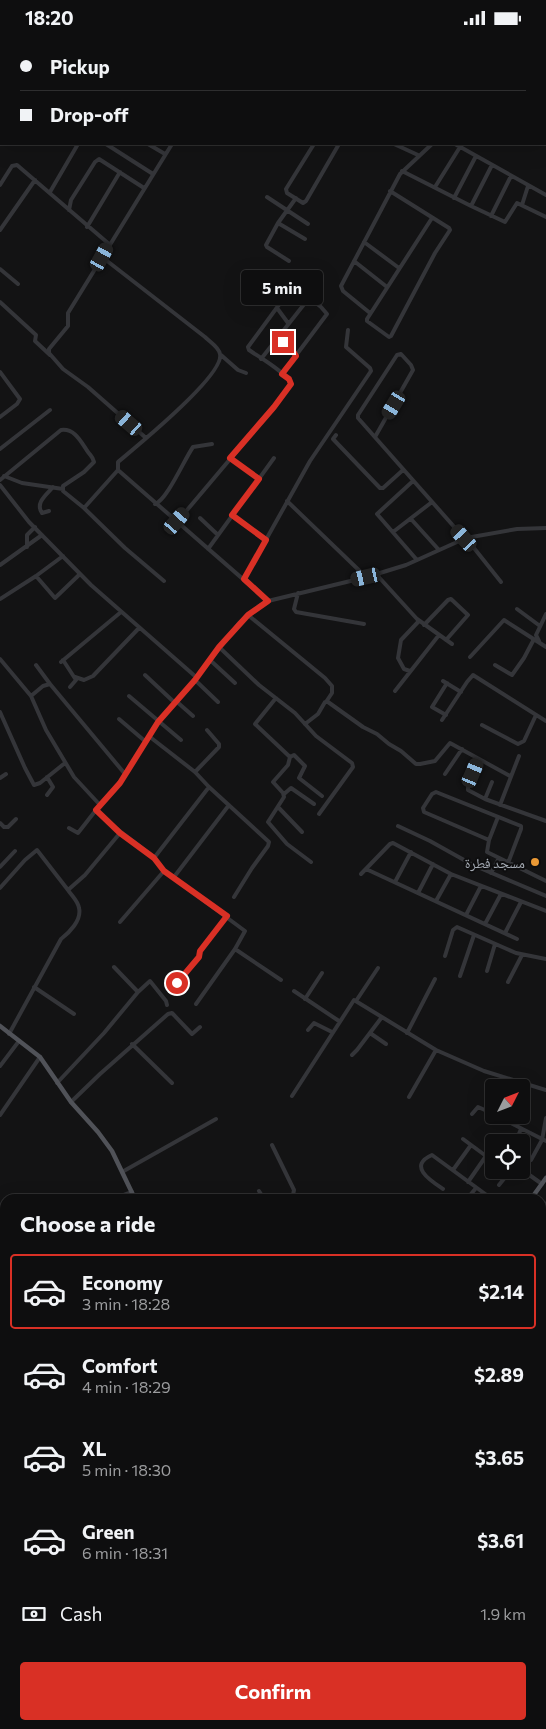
<!DOCTYPE html>
<meta charset="utf-8">
<style>
body{margin:0;font-family:Commissioner,"Noto Naskh Arabic",sans-serif;background:#1c1c1d;color:#f1f3f6;height:100vh;display:flex;flex-direction:column;font-size:19px;white-space:nowrap}
*{box-sizing:border-box;margin:0}
p{font-size:16px;color:#9b9c9e}
.icon{flex:none;width:28px;height:28px;fill:none;stroke:currentColor;stroke-width:2;stroke-linecap:round;stroke-linejoin:round}
.map{position:relative;flex:1;overflow:hidden}
.panel{position:absolute;left:0px;top:1159px;width:546px;height:536px;display:flex;flex-direction:column;background:#0e0e0f;border-radius:15px 15px 0 0;box-shadow:0 5px 20px #0002,0 0 0 1px #2e2e2f}
.panel>*{flex:none}
.banner{position:absolute;left:0px;top:0px;width:546px;height:110px;box-shadow:0 5px 20px #0002,0 0 0 1px #2e2e2f;display:grid;align-content:center;height:110px;padding:0 20px;background:#0e0e0f}
.needle{width:32px;rotate:48deg}
.controls{position:absolute;left:485px;top:1044px;display:grid;gap:10px}
.controls a{display:grid;place-items:center;width:45px;height:45px;border-radius:5px;background:#0e0e0f;box-shadow:0 5px 20px #0002,0 0 0 1px #2e2e2f;font-size:25px}
.end{position:absolute;width:22px;height:22px;margin:-11px;border:6px solid #d93025;background:#fff;box-shadow:0 0 0 2px #fff}
.from{border-radius:50%}
.bubble{position:absolute;height:35px;border-radius:5px;background:#0e0e0f;box-shadow:0 5px 20px #0002,0 0 0 1px #2e2e2f;font-size:16px;font-weight:700;line-height:35px;text-align:center}
.car{position:absolute;width:15px;height:30px;margin:-15px -8px;border-radius:6px;box-shadow:0 0 4px 1px #0007;background:linear-gradient(#222 24%,#8ab4d8 0 40%,#222 0 76%,#8ab4d8 0 86%,#222 0)}
.banner b{display:flex;align-items:center;gap:18px;height:48px;font-size:19px}
.banner b+b{border-top:1px solid #2e2e2f}
.banner i{width:12px;height:12px;background:#f1f3f6}
ul{padding:0;list-style:none}
li{display:flex;align-items:center;gap:15px;height:75px;margin:0 10px 8px;padding:0 10px;border:2px solid transparent;border-radius:5px}
li div{flex:1}
li b{display:block;font-size:19px}
li em{font-style:normal;font-weight:700}
li.on{border-color:#d93025}
li>.icon{width:45px;height:45px;stroke-width:1.5}
h2{padding:0 20px;font-size:22px;line-height:60px}
.pay{display:flex;align-items:center;gap:12px;height:55px;padding:0 20px;font-size:19px}
.pay p{margin-inline-start:auto}
.primary-button{display:flex;gap:10px;margin-top:auto;padding:10px 20px}
.primary-button a{flex:1;height:58px;border-radius:5px;background:#d93025;color:#fff;font-size:20px;font-weight:700;line-height:58px;text-align:center}
.status{display:flex;justify-content:space-between;align-items:center;height:35px;padding:0 25px;background:#0e0e0f;direction:ltr}
.status svg{height:14px;fill:currentColor}
.map>svg:first-child{display:block}
.lines{fill:none;stroke-linecap:round;stroke-linejoin:round}
.minor{stroke:#343539;stroke-width:4}
.major{stroke:#505258;stroke-width:4.5}
.route{stroke:#d93025;stroke-width:6}
.poi-dot{fill:#ea9935;stroke:#0e0e0f;stroke-width:2}
.labels{text-anchor:middle;dominant-baseline:central;stroke-width:4;stroke-linejoin:round;paint-order:stroke}
.poi-label{font-size:14px;fill:#a5abb4;stroke:#0e0e0f;text-anchor:end}
</style>
<div class="status"><b>18:20</b><svg viewBox="0 0 49 12"><path d="M0 12V9h3v3zM5 12V6h3v6zM10 12V3h3v9zM15 12V0h3v12zM26 1h20v11H26zM47 4h2v5h-2z"/></svg></div>
<div class="map">
<svg width="546" height="1694" viewBox="0 0 546 1694">
<rect width="100%" height="100%" fill="#131314"/>
<g class="lines">
<path class="minor" d="M11,0L13,1
M290,0L293,1
M322,0L324,1
M52,1V0
M246,1L247,0
M471,1L472,0
M0,23L1,24
M106,109L153,139
M148,109L165,119
M314,109L286,154L287,158L303,168L306,166L339,109
M394,109L418,120
M455,109L546,160
M402,136L471,171L505,187L517,168L546,182
M0,150L12,131L17,130L109,209
M435,152L460,112
M390,156L449,193L450,195L435,218L391,301L389,302L367,286V284L432,183
M50,157L78,109
M267,162L308,189
M454,163L476,121
M522,170L528,151
M471,171L492,130
M69,175L71,165L95,127L99,124L144,153
M491,181L511,141
M278,188L305,204
M87,192L120,137
M0,195L35,145
M364,207L399,233
M289,226L267,212L266,210L278,188L296,163
M354,226L387,252
M0,234L18,249
M0,267L36,300L35,306L50,320
M277,273L288,288
M370,278L343,256L341,251L400,139L432,109
M276,303L291,313L296,321
M221,320L238,335L246,338
M261,324L309,263
M0,337L20,364L17,369L0,382
M336,400L333,404L380,453H383L403,435
M375,402L413,335L411,330L401,319L397,320L358,380V383L464,503
M146,403L88,352L63,334L49,318V314L68,291V278L172,109
M0,414L50,375
M230,423L259,444
M118,435L268,566
M4,441L22,448L63,454
M0,445L61,395C75,393 81,407 88,417C91,421 93,422 94,427L84,437L63,451V456L84,473L125,513L164,546
M413,446L377,479L417,525
M0,450L29,487L91,550L196,642
M287,466L366,542
M155,469C167,465 184,425 193,412L212,409
M84,473L118,435V427C136,412 225,340 220,319C219,312 210,307 205,302L102,222
M49,476L42,478C35,468 46,460 53,452
M232,480L266,505
M200,483L218,500
M411,484L439,515
M177,487L274,372L291,349C287,338 259,322 249,315L248,312L292,252L295,251L321,272L327,279L282,339
M393,497L432,467
M466,503L501,547
M27,512V500L35,492
M208,514L274,423
M0,530L42,500
M376,539L417,584L452,609
M36,541L55,563L80,539
M244,544L310,426L371,336L370,333L346,312L348,295
M298,558L294,574L296,577L364,589
M0,564L36,541L63,521
M517,574L540,591
M248,580L325,643L332,651V658L326,667
M424,590L448,565L451,564L468,580L446,605
M539,606L536,600L546,579
M219,612L259,650L295,678L316,701L352,728L353,732L319,779
M470,622L504,585L546,612
M0,624L31,661L46,695L74,742L100,770
M63,625L76,645L70,652
M210,625L235,648
M61,627L121,577
M36,630L50,649
M495,630L512,640L524,623L534,604
M410,636L404,634L398,623L401,605L419,586
M145,640L175,668
M75,642L84,645L93,641L139,593
M195,645L218,667
M443,646L461,657
M395,656L439,600
M31,661L43,651L50,649L125,739
M129,661L181,705
M276,663L255,689L290,722L288,730L273,747L283,758L284,762L268,787L287,809L311,827
M176,666L193,681
M0,677L25,733L34,750L40,748L65,728
M446,680L432,672L447,648
M119,684L146,707
M442,685L467,647L473,640L546,686
M305,689L318,679L325,667H328L363,692L377,699L389,709L401,716L416,729H420L435,726L450,708L510,741
M482,690L518,709L524,706L536,680
M150,702L195,737L209,752L269,807L268,811L252,833L234,862
M290,722L294,720L305,731L299,743L322,761
M479,724L468,751V755L485,764L546,786
M195,737L219,712V709L207,695
M445,739L462,714
M47,742L53,752L47,760
M0,743L6,739
M284,759L291,753L314,769
M485,764L492,747
M500,770L519,721
M278,772L302,797
M498,782L489,805L487,817L546,846
M0,788L4,792H8L16,784
M398,791L430,806L473,830L546,861
M69,793L78,798L96,775
M489,805L424,777L423,773L432,759L436,757L521,791V794L508,828
M154,823L209,752
M0,832L15,816
M366,834L517,904
M491,838L499,823
M361,839L390,809L393,808L451,839L546,876
M174,842L229,770
M395,847L411,817
M0,853L25,825L37,815L68,855L85,840L120,798
M418,858L433,829
M436,866L451,839
M466,880L481,851
M120,887L164,836
M485,889L501,859
M505,898L521,867
M235,914L281,945
M445,921L453,895L457,892L516,918L546,924
M487,936L495,909
M460,941L474,900
M508,947L522,920
M177,949L199,922L200,916L227,881
M34,952L74,979
M294,956L339,986
M138,957L150,946L166,966L167,970
M305,964L322,938
M356,966L378,933
M196,969L235,914L245,896L164,836C150,813 115,797 96,775L120,748L158,687L195,645L239,588L259,571L268,566L367,542L406,530L466,503L517,494L546,493
M308,995L314,988L332,997
M370,998L386,1009
M407,998L435,944
M9,999L61,904C69,898 82,885 79,873C78,866 71,860 68,855
M132,1009L172,1048
M352,1020L357,1015L382,982
M0,1031L19,1006
M57,1048L104,998L138,957L114,932
M292,1061L354,965L436,1015L484,1036L546,1055
M409,1062L436,1015
M71,1067L100,1039L168,979L172,978L192,999L200,992
M472,1079L478,1072L494,1079
M0,1080L40,1022
M495,1080L546,1106
M463,1104L486,1121L468,1147
M515,1108L521,1094
M272,1110L294,1155L293,1160L287,1164
M531,1125L542,1105L546,1083
M521,1134L542,1149
M453,1135L471,1110
M122,1137L216,1084
M499,1150L511,1135
M443,1154C431,1146 407,1131 432,1120L492,1164
M259,1156L264,1164
M301,1160L303,1164
M113,1164L132,1157
M467,1164L476,1153
M541,1167L546,1169
M541,1197L543,1198
M0,1245L5,1241
M541,1258L546,1260
M541,1279L546,1271
M541,1314L544,1316L546,1314
M0,1325L5,1322
M0,1351L5,1348
M0,1353L5,1360
M541,1402L546,1393
M541,1402L546,1405
M0,1434L5,1441
M541,1473L546,1469
M0,1497L5,1501
M541,1521L546,1526
M541,1574L543,1573
M0,1616L5,1619
M541,1638L546,1631
M0,1679L5,1670
M0,1688L6,1694
M92,1690L101,1694
M193,1690L198,1694
M266,1690L269,1694
M431,1690L438,1694
M24,1694L27,1690
M44,1694L47,1690
M306,1694L310,1690
M389,1694L395,1690
M398,1694L400,1690
M512,1694V1690"/>
<path class="major" d="M533,0L535,1
M545,7L546,8
M0,991L40,1022L71,1067L98,1097L112,1116L135,1164
M531,1164L546,1143
M0,1458L5,1455"/>
</g>
<g class="lines">
<path class="route" d="M177,948L199,922L200,916L227,881L164,836L154,823L120,798L96,775L120,748L158,687L195,645L219,612L248,580L268,566L244,544L266,505L232,480L259,444L230,423L274,372L291,349L289,344L282,339L296,321L291,313L283,307"/>
</g>
<circle class="poi-dot" cx="535" cy="827" r="5"/>
<g class="labels">
<g class="poi-label">
<text x="525" y="827">مسجد فطرة</text>
</g>
</g>
</svg>
<div class="controls">
<a><svg class="needle" viewBox="-14 -14 28 28"><path d="M0-13l5 13h-10z" fill="#e53935"/><path d="M0 13l5-13h-10z" fill="#9b9c9e"/></svg></a>
<a><svg class="icon" aria-label="locate" viewBox="0 0 24 24"><circle cx="12" cy="12" r="6"/><path d="M12 2v4M12 18v4M2 12h4M18 12h4"/></svg></a>
</div>
<i class="end from" style="left:177px;top:948px"></i>
<i class="end" style="left:283px;top:307px"></i>
<div class="bubble" style="left:241px;top:235px;width:82px">5 min</div>
<i class="car" style="left:102px;top:222px;rotate:29deg"></i>
<i class="car" style="left:394px;top:370px;rotate:211deg"></i>
<i class="car" style="left:129px;top:388px;rotate:311deg"></i>
<i class="car" style="left:177px;top:486px;rotate:41deg"></i>
<i class="car" style="left:464px;top:503px;rotate:318deg"></i>
<i class="car" style="left:366px;top:542px;rotate:257deg"></i>
<i class="car" style="left:473px;top:738px;rotate:23deg"></i>
<div class="banner">
<b><i class="from"></i>Pickup</b>
<b><i></i>Drop-off</b>
</div>
<section class="panel">
<h2>Choose a ride</h2>
<ul>
<li class="on"><svg class="icon" aria-label="car" viewBox="0 0 24 24"><path d="M5 17H2v-5l4-1 3-4h7l3 4 3 1v5h-3M9 17h6M6 11h13"/><circle cx="7" cy="17" r="2"/><circle cx="17" cy="17" r="2"/></svg><div><b>Economy</b><p>3 min · 18:28</p></div><em>$2.14</em></li>
<li><svg class="icon" aria-label="car" viewBox="0 0 24 24"><path d="M5 17H2v-5l4-1 3-4h7l3 4 3 1v5h-3M9 17h6M6 11h13"/><circle cx="7" cy="17" r="2"/><circle cx="17" cy="17" r="2"/></svg><div><b>Comfort</b><p>4 min · 18:29</p></div><em>$2.89</em></li>
<li><svg class="icon" aria-label="car" viewBox="0 0 24 24"><path d="M5 17H2v-5l4-1 3-4h7l3 4 3 1v5h-3M9 17h6M6 11h13"/><circle cx="7" cy="17" r="2"/><circle cx="17" cy="17" r="2"/></svg><div><b>XL</b><p>5 min · 18:30</p></div><em>$3.65</em></li>
<li><svg class="icon" aria-label="car" viewBox="0 0 24 24"><path d="M5 17H2v-5l4-1 3-4h7l3 4 3 1v5h-3M9 17h6M6 11h13"/><circle cx="7" cy="17" r="2"/><circle cx="17" cy="17" r="2"/></svg><div><b>Green</b><p>6 min · 18:31</p></div><em>$3.61</em></li>
</ul>
<div class="pay"><svg class="icon" aria-label="cash" viewBox="0 0 24 24"><path d="M3 7h18v10H3z"/><circle cx="12" cy="12" r="2"/></svg>Cash<p>1.9 km</p></div>
<div class="primary-button"><a>Confirm</a></div>
</section>
</div>
